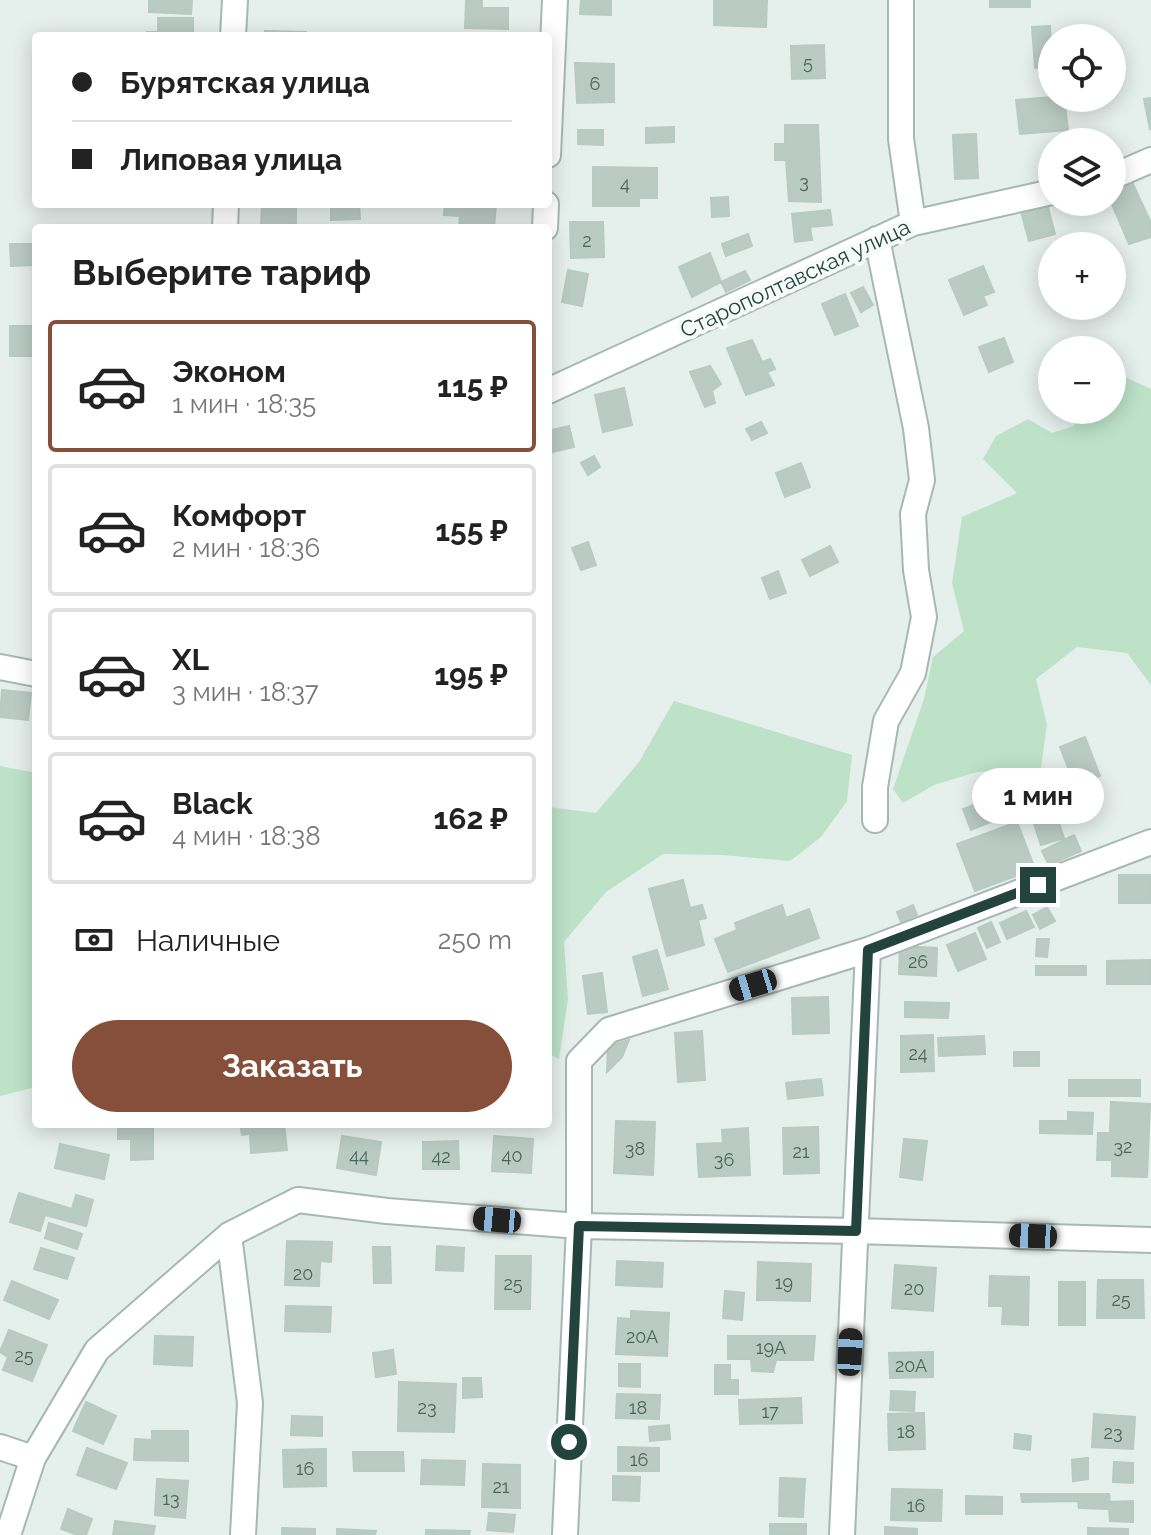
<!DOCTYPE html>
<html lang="ru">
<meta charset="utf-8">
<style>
body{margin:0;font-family:Raleway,sans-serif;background:#f6f6f6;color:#222;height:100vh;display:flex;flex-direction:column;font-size:30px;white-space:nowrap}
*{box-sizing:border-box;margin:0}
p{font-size:26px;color:#767676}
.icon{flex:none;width:44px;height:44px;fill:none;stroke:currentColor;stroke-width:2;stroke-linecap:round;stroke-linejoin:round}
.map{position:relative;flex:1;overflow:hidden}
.panel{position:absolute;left:32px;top:224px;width:520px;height:904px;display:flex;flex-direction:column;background:#fff;border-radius:8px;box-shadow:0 4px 20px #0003}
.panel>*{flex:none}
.top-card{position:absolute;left:32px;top:32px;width:520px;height:176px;border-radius:8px;box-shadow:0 4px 20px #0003;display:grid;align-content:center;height:176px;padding:0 40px;background:#fff}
.fabs{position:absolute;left:1038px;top:24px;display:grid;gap:16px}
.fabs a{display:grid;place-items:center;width:88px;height:88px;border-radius:50%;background:#fff;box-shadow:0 4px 20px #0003;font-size:40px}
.end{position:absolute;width:36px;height:36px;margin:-18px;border:10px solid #22443c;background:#fff;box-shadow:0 0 0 4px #fff}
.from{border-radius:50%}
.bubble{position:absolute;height:56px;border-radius:28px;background:#fff;box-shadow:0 4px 20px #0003;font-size:26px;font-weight:700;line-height:56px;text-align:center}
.car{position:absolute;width:24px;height:48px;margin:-24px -12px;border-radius:10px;box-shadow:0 0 6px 2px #0007;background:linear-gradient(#222 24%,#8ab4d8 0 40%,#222 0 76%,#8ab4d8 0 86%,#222 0)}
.top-card b{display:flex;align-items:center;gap:28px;height:76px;font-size:30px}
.top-card b+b{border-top:2px solid #e0e0e0}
.top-card i{width:20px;height:20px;background:#222}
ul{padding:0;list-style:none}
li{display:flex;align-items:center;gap:24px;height:132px;margin:0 16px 12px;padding:0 24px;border:4px solid #e0e0e0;border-radius:8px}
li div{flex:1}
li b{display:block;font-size:30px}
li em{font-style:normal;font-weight:700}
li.selected{border-color:#854f39}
li>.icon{width:72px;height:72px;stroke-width:1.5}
h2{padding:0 40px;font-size:36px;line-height:96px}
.pay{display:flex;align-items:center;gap:20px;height:88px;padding:0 40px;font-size:30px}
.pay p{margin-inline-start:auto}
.action{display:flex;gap:16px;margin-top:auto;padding:16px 40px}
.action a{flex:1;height:92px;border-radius:48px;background:#854f39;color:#fff;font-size:32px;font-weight:700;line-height:92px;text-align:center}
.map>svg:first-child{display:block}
.green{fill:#bde2c8}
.building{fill:#bacbc4;stroke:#b7cac3;stroke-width:2}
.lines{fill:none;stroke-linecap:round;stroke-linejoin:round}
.minor-casing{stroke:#a7b8b3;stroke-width:28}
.minor{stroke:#fff;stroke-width:24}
.route{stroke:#22443c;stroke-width:10}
.labels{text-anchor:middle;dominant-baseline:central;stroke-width:8;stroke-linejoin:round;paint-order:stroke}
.number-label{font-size:18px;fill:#48665e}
.street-label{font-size:22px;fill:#22443c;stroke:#f6fbf9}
</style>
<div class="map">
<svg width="1151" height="1535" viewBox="0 0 1151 1535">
<rect width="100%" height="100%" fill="#e5efeb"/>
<path class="green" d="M1112,371L1151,389V685L1127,653L1077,647L1036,679L1047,725L1040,774L1022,779L1000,770L977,772L934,785L903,803L893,789L924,699L933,657L964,631L952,583L962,517L1017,493L983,459L996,436L1028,419L1052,433L1074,426L1077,410H1112Z
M674,701L852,755L847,801L821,837L790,861L722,855L663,854L606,892L564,942L568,999L559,1059L548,1054V807L596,813L639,762Z
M0,766L36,773V1087L0,1096Z"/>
<path class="building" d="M149,0H192L191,14L149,12Z
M466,0H482V8H508V29L465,28Z
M581,0H611V15L580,14Z
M714,0H767L766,27L714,25Z
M990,0H1030V7H990Z
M158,18H193V36H147V32H158Z
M1050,26L1052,66L1035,68L1032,27Z
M265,31L306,32V36H265Z
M824,45L825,78L792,79L791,46Z
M575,63L614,64V102L577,103Z
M1052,97L1064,98L1068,130L1020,134L1016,100Z
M1151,98V128L1150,129L1144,99Z
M785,125H818L821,202L789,201L786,160H775V144H785Z
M674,127V142L646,143V128Z
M578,130H603V145L578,144Z
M976,134L978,178L955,179L953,135Z
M593,167L657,168V198H639V206H593Z
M1132,182L1151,223V237L1129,244L1111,202L1112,188Z
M728,197L729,216L712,217L711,198Z
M262,204H296V228H261Z
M331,204H359L360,219L331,220Z
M445,204H496L494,228H459L460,216L444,215Z
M1047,204L1055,234L1029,241L1021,212Z
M830,210L832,225L810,227L812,240L795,242L792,214Z
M570,222H603L604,257L571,258Z
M748,234L752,246L726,256L722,244Z
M10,244H36V265L11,266Z
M710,253L721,282L692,297L679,267Z
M983,266L994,292L983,296L987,305L964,315L949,280Z
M568,270L588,274L582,306L562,302Z
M745,271L750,280L726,292L721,282Z
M863,287L873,305L861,312L851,293Z
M845,294L858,326L835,335L822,304Z
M10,326H36V356H10Z
M1004,338L1013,362L989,372L979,347Z
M752,340L762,362L770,359L775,369L767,372L774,385L746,395L727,348Z
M710,366L721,384L712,391L715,403L705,407L690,372Z
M624,388L632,425L603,432L595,395Z
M761,422L767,433L752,440L746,429Z
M569,426L574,447L552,452L548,431Z
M594,456L600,467L588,475L581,463Z
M801,463L810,487L785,497L776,473Z
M588,542L596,565L581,570L572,548Z
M830,546L838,562L810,576L802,560Z
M778,571L786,593L770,599L762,578Z
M2,690L31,693L28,720L0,717Z
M1085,737L1100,776L1075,785L1060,747Z
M1010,791L1018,811L971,830L963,809Z
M1057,817L1064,838L1041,845L1034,824Z
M1017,822L1035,869L975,891L957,844Z
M1074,835L1081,851L1049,865L1042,851Z
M1119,875H1151V903H1119Z
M683,880L690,908L702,905L706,918L698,920L704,945L667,956L649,889Z
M782,905L786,918L809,909L819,938L728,972L715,939L737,930L735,923Z
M913,905L917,915L901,922L897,912Z
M1047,907L1055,921L1040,929L1033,915Z
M1026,911L1034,927L1007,939L1000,923Z
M991,922L1000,942L987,948L978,928Z
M975,933L986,959L958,971L947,945Z
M1037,939H1049L1047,957L1036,956Z
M900,946L937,948L936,976L899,974Z
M657,950L668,989L643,996L633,957Z
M1151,960V984H1107V961Z
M1036,966H1086V975H1036Z
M602,973L607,1012L588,1014L583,976Z
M828,997L829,1033L793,1034L792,998Z
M905,1002L949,1003L948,1018L905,1017Z
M702,1031L705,1080L678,1082L675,1033Z
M933,1035L934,1071L901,1072V1036Z
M984,1036L985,1054L939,1056L938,1038Z
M629,1040L622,1057L607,1072L608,1046Z
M1014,1052H1039V1066H1014Z
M821,1079L823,1095L788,1099L786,1083Z
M1069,1080H1140V1096H1069Z
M1111,1102L1150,1104L1147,1177L1112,1176V1160H1097L1098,1133H1110Z
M1068,1112L1093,1113L1092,1134L1040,1133V1121H1068Z
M616,1121L655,1122L653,1175L614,1173Z
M118,1124H153V1159L131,1160V1139H118Z
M240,1124H284L287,1150L251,1153L250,1134L242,1135Z
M818,1127L819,1173L784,1174L783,1128Z
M748,1128L750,1175L699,1177L697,1144L723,1143L722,1130Z
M342,1136L381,1142L376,1175L337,1168Z
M494,1136L533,1139L531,1173L492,1171Z
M904,1139L927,1141L922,1180L900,1177Z
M458,1141L459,1169H423V1142Z
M60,1144L109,1155L104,1179L55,1168Z
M19,1193L72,1209L76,1195L93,1200L86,1226L45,1215L40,1231L10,1222Z
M49,1223L82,1234L77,1249L45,1238Z
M287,1241L332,1242L331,1262L320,1261L319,1286L285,1285Z
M437,1246L464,1248L463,1271L436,1270Z
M373,1247H390L391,1283H374Z
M41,1248L74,1258L67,1279L34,1269Z
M496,1256H531L530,1309H495Z
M617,1261L663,1263L662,1287L616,1285Z
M758,1262L811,1264L810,1301L757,1300Z
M895,1265L936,1268L933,1311L892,1308Z
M990,1276L1029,1277L1028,1325L1002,1324L1003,1306H989Z
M1098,1280H1143L1144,1318H1097Z
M12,1281L58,1300L49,1319L4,1300Z
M1059,1282H1085V1325H1059Z
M725,1291L744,1293L742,1320L723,1318Z
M286,1306L331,1307L330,1332L285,1331Z
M631,1311L669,1313L667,1356L616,1354L618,1318L631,1319Z
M9,1330L47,1345L32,1381L3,1370L8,1357L0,1352Z
M155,1336L193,1337L192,1366L154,1364Z
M728,1336H815L813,1360H776L773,1372L752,1371L751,1359H728Z
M393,1350L396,1374L376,1377L373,1353Z
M933,1352V1377L890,1378L889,1353Z
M619,1364H640V1387L619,1386Z
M715,1365H730V1380H738V1394H715Z
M463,1378H481L482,1397L463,1398Z
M399,1382L456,1384L454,1432L398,1431Z
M891,1391L915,1392L914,1411L890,1410Z
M617,1394L660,1395L659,1419L616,1418Z
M801,1398L802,1423L740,1424L739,1400Z
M86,1402L116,1416L103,1444L73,1431Z
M924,1413L925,1449L889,1450L888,1414Z
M1094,1414L1135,1417L1133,1449L1092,1447Z
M292,1416L322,1417V1436L291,1435Z
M669,1425L670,1439L650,1441L649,1427Z
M152,1431H188V1461L134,1460L135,1439L152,1440Z
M1015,1434L1031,1436L1030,1450L1014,1448Z
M618,1447L659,1448V1471H618Z
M87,1448L127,1463L116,1489L77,1475Z
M326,1449V1486L284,1487L283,1450Z
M353,1452H403L404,1471H354Z
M1088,1458V1479L1073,1481L1072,1460Z
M422,1460L465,1461L464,1485L421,1484Z
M1114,1462L1133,1463V1483L1113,1482Z
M483,1464L520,1465V1508L482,1507Z
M613,1476L640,1477L639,1501L613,1500Z
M780,1478L805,1479L803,1517L779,1516Z
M157,1479L188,1481L185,1518L155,1515Z
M892,1489L942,1490L941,1521L891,1520Z
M1021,1494H1109L1110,1502L1133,1501V1522L1110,1521L1109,1509L1079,1508L1078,1501L1022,1502Z
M966,1496L1002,1497V1514H966Z
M68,1509L92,1519L86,1535H78L61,1529Z
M489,1513L515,1515L513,1532L487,1530Z
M115,1521L155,1526L153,1535H113Z
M770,1524H806V1535H770Z
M885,1527L917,1529V1535H885Z
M282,1528L315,1529V1535H282Z
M1088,1528L1128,1529V1535H1088Z
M337,1529L376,1531L375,1535H337Z
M426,1530L470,1531L469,1535H426Z"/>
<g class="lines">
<defs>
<path id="minor" d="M901,0V139L913,223
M233,36L235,0
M548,155L555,0
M1112,177L1151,160
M225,228L226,204
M545,228L546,204
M548,391L913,223L1052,192
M0,667L36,674
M875,820V787L886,721L913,673L924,617L916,570L913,514L922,480L916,428L877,239
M229,1235L250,1403L243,1535
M0,1447L33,1458
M8,1535L33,1458L97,1350L229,1235L298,1200L387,1211L579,1226L856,1231L1151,1240
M565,1535L579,1226V1061L609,1030L868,950L1151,842
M842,1535L868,950"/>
</defs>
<use href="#minor" class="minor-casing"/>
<use href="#minor" class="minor"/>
</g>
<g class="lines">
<path class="route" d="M569,1442L579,1226L856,1231L868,950L1038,885"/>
</g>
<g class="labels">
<g class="number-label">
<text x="808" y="62">5</text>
<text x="595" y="83">6</text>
<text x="804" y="181">3</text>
<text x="625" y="183">4</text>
<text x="587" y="240">2</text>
<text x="918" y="961">26</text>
<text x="918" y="1053">24</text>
<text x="1123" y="1146">32</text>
<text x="635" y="1148">38</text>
<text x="801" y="1151">21</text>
<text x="359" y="1155">44</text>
<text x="512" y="1155">40</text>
<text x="441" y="1156">42</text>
<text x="724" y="1159">36</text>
<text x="303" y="1273">20</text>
<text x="784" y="1282">19</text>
<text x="513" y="1283">25</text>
<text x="914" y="1288">20</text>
<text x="1121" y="1299">25</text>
<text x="642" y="1336">20А</text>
<text x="771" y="1347">19А</text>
<text x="24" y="1355">25</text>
<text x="911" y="1365">20А</text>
<text x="427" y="1407">23</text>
<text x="638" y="1407">18</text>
<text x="770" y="1411">17</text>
<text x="906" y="1431">18</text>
<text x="1113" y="1432">23</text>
<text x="639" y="1459">16</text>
<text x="305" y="1468">16</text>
<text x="501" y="1486">21</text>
<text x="171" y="1498">13</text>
<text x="916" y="1505">16</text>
</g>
<g class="street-label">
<text transform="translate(795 278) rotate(-25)">Старополтавская улица</text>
</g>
</g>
</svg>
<div class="fabs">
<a><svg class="icon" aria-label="locate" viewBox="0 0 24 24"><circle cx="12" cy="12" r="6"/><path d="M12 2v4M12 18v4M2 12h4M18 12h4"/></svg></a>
<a><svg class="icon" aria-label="layers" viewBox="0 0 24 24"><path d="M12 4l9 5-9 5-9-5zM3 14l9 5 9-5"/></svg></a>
<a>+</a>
<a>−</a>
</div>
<i class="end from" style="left:569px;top:1442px"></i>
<i class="end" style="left:1038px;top:885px"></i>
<div class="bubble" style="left:972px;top:768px;width:132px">1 мин</div>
<i class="car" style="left:753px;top:985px;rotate:253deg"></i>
<i class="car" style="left:497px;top:1220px;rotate:275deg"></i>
<i class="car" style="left:1033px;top:1236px;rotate:272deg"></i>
<i class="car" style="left:850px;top:1352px;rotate:3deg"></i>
<div class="top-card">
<b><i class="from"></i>Бурятская улица</b>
<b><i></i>Липовая улица</b>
</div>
<section class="panel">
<h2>Выберите тариф</h2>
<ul>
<li class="selected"><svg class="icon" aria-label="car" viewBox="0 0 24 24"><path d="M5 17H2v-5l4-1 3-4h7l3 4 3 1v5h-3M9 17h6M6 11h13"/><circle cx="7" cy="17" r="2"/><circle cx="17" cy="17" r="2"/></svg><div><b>Эконом</b><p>1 мин · 18:35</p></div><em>115 ₽</em></li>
<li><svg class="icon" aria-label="car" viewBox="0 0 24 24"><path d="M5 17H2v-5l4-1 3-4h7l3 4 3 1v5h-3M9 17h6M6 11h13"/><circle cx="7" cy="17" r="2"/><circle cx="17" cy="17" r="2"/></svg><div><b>Комфорт</b><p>2 мин · 18:36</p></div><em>155 ₽</em></li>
<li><svg class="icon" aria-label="car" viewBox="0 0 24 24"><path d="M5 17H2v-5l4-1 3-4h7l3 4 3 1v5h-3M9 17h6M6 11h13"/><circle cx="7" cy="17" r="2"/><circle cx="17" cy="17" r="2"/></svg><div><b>XL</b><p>3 мин · 18:37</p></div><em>195 ₽</em></li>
<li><svg class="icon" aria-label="car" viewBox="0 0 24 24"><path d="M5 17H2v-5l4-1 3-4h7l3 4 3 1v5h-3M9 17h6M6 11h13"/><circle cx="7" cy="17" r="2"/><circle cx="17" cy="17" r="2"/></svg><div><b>Black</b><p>4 мин · 18:38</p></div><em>162 ₽</em></li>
</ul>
<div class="pay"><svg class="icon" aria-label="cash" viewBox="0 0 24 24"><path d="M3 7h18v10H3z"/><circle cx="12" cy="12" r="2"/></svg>Наличные<p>250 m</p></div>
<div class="action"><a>Заказать</a></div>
</section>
</div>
